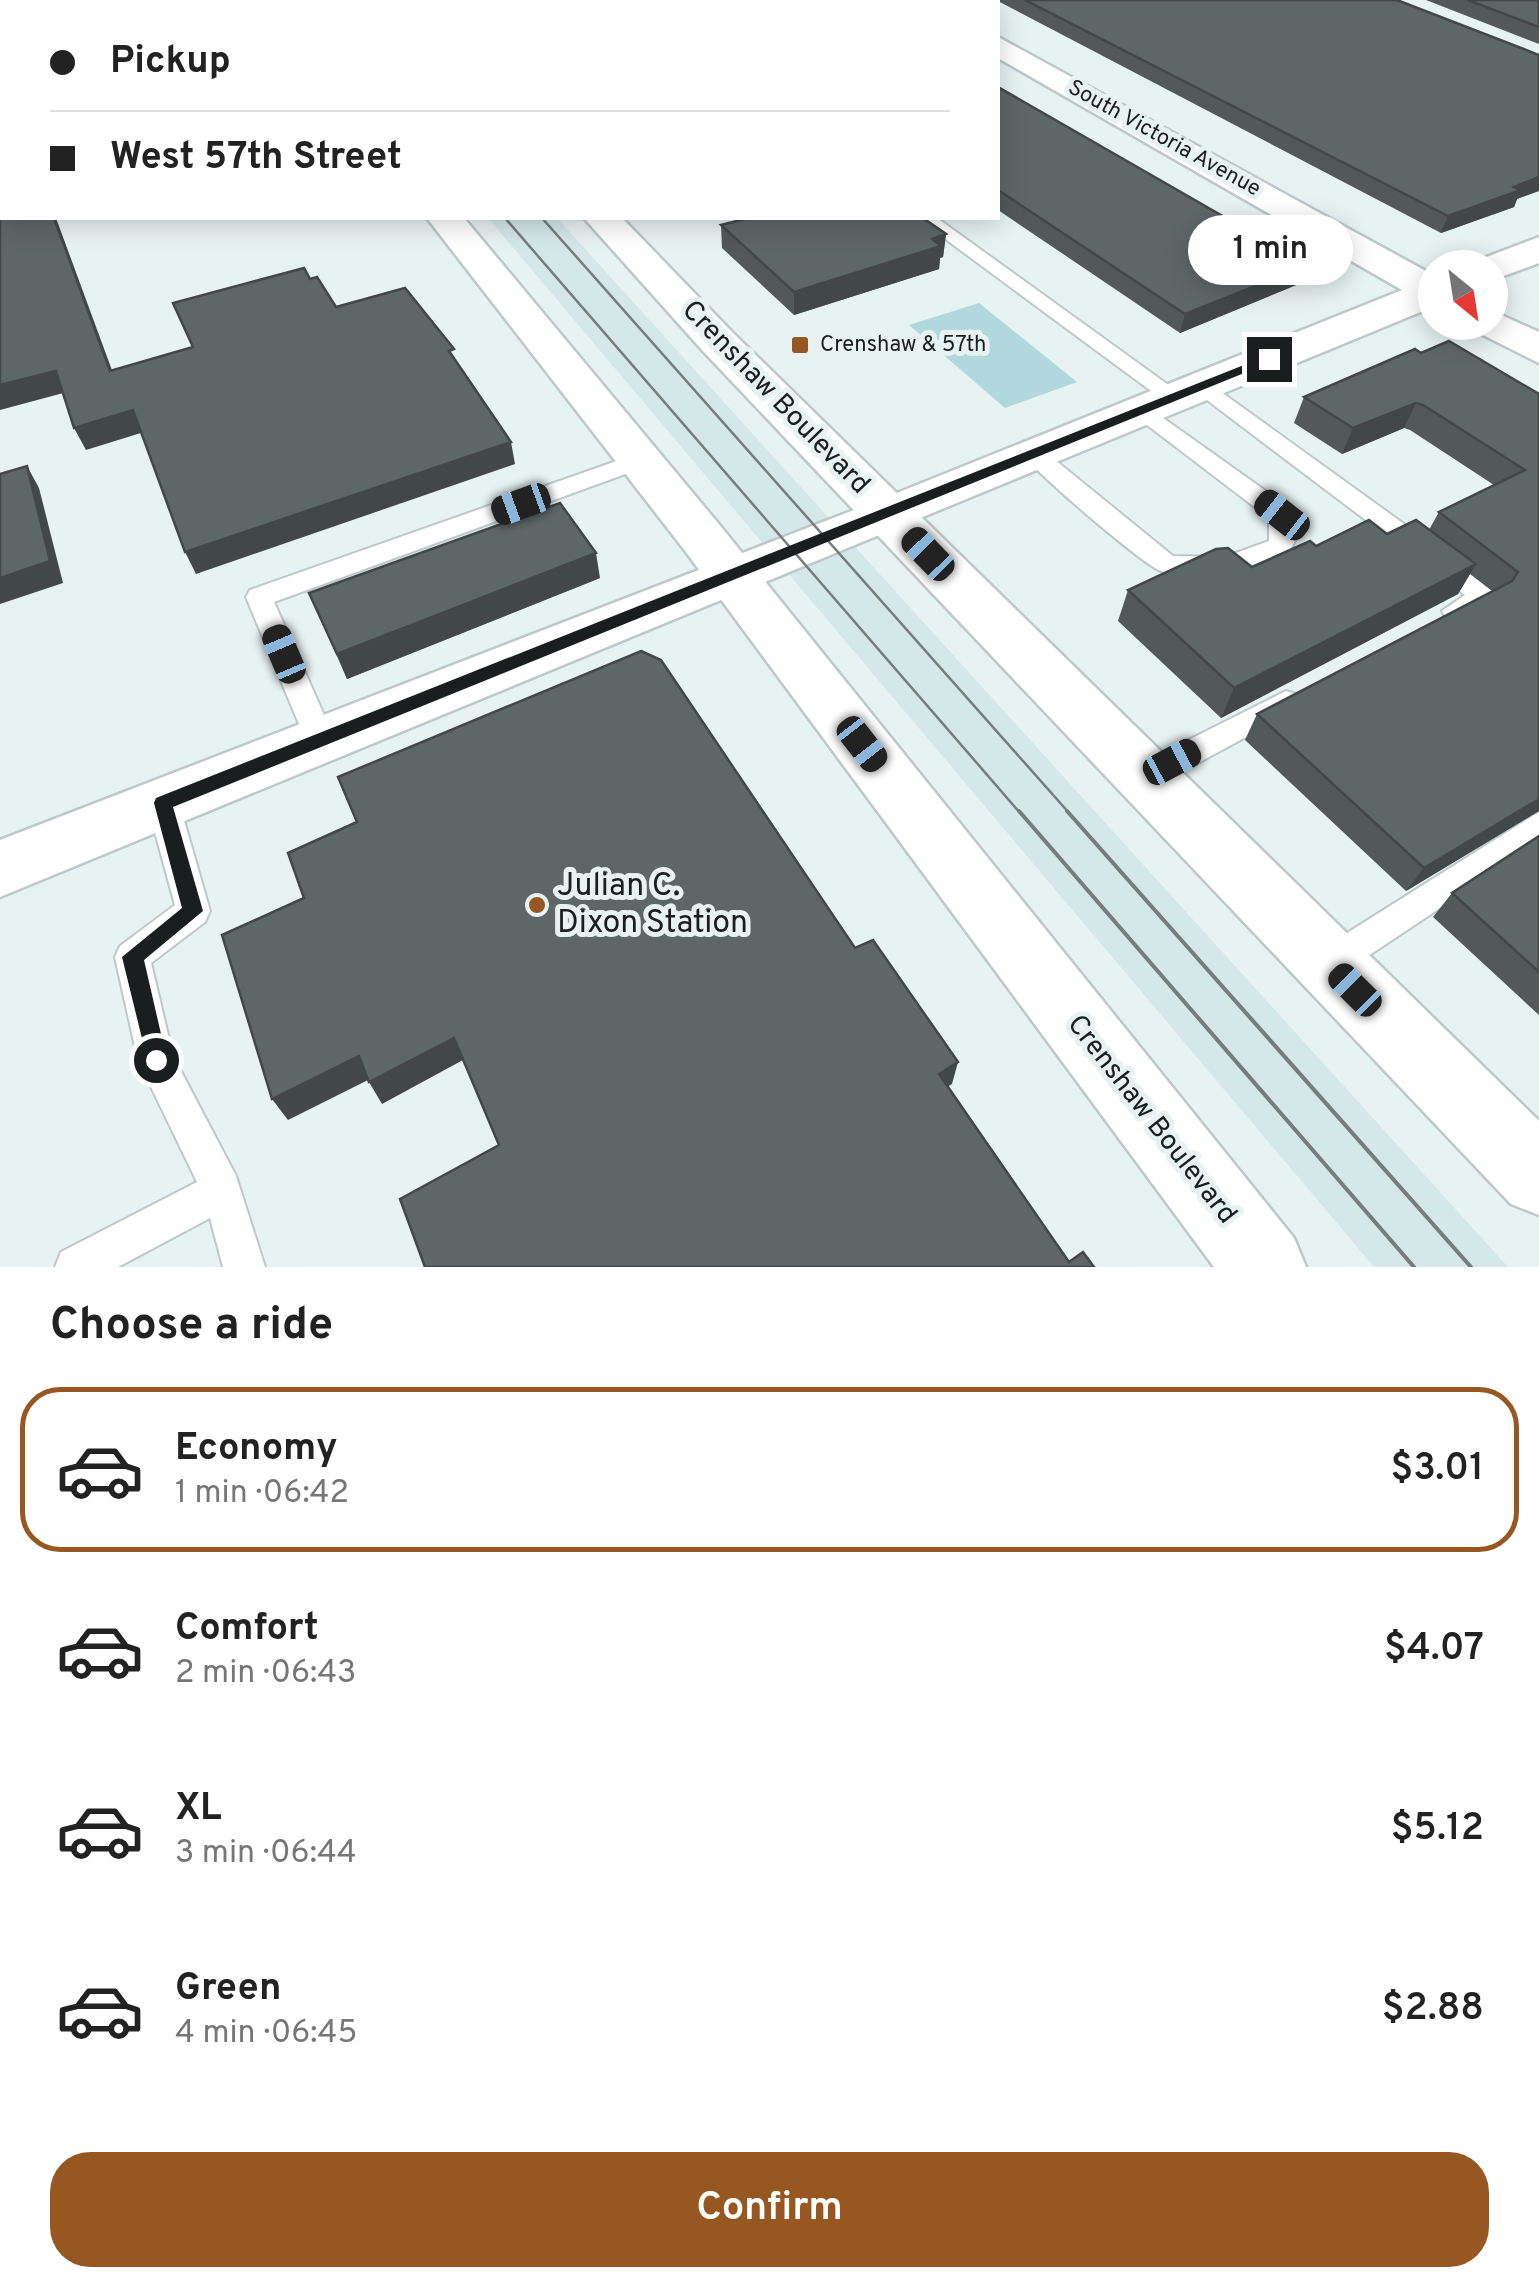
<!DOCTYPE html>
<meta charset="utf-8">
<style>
body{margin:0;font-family:Overpass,sans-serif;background:#f2f2f2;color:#222;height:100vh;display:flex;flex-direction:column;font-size:38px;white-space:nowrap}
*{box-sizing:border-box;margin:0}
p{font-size:32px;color:#767676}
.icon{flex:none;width:55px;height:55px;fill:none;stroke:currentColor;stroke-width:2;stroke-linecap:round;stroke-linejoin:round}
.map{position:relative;height:1267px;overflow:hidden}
.details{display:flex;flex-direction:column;background:#fff;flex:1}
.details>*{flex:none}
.banner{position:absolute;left:0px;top:0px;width:1000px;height:220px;box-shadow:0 5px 25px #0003;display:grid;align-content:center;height:220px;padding:0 50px;background:#fff}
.needle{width:65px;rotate:150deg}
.controls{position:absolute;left:1418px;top:250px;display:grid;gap:20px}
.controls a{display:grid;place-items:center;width:90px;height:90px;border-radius:50%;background:#fff;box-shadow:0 5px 25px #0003;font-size:50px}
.end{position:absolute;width:45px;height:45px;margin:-22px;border:12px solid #1a1e1e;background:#fff;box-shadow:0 0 0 5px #fff}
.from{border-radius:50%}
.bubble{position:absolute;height:70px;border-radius:35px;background:#fff;box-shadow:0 5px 25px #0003;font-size:32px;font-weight:600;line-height:70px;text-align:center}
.car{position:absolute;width:30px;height:60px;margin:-30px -15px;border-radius:12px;box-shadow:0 0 8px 2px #0007;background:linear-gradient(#222 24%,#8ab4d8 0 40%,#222 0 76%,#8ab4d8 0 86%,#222 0)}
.banner b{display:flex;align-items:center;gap:35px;height:95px;font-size:38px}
.banner b+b{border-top:2px solid #e0e0e0}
.banner i{width:25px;height:25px;background:#222}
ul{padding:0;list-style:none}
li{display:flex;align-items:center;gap:30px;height:165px;margin:0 20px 15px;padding:0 30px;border:5px solid transparent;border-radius:40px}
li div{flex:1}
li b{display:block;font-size:38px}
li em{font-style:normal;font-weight:600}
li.on{border-color:#975721}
li>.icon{width:90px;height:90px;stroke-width:1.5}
h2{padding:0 50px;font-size:45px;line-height:120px}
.button{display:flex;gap:20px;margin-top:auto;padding:20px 50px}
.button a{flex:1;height:115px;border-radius:40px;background:#975721;color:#fff;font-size:40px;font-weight:600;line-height:115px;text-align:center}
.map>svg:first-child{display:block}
.built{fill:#d4e8ea}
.green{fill:#b1d8dd}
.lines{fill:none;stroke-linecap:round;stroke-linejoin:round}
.service-casing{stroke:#bec8c9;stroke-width:4}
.minor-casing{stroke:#bec8c9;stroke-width:5}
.primary-casing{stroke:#bec8c9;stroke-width:5}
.service{fill:#fff;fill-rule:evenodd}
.minor{fill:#fff;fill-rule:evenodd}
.primary{fill:#fff;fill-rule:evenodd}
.tram-far1{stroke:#757d7d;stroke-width:2.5}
.tram{stroke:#757d7d;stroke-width:4}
.wall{fill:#515959}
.shaded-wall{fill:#424849}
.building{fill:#5e6768;stroke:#424849;stroke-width:2.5}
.route{fill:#1a1e1e}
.poi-dot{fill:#975721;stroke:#e7f2f3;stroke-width:4}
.labels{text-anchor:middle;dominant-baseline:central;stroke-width:10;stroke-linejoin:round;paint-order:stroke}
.far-street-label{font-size:22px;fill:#1a1e1e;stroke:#e7f2f3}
.far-poi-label{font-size:22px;fill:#1a1e1e;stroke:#e7f2f3;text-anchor:start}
.street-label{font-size:28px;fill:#1a1e1e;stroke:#e7f2f3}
.near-poi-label{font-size:32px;fill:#1a1e1e;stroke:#e7f2f3;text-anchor:start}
</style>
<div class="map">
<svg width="1539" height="1267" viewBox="0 0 1539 1267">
<rect width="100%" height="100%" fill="#e7f2f3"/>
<path class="built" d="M488,218H557L1508,1267H1374Z"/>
<path class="green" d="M979,303L1077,382L1005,408L909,325Z"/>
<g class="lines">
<defs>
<path id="service" d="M604,0H620L621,2H606Z
M917,218H937L1185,397L1182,402H1166Z
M1203,379L1494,589L1498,596C1489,610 1463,623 1446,618L1442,611L1465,595L1195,391L1192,386Z
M1142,403L1291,509C1326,574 1199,584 1161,571C1142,564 1038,474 1024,456L1036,449L1044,451L1173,556L1225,557L1269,541V518L1134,415V405Z
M642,452L654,460L650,465L274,602L335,740L331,748L320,752L309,748L246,597L250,590Z
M1286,691L1296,694L1300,702L1296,710L1157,785L1146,788L1135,785L1131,776L1135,767Z
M163,790L174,794L179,803L210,911L205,922L151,963L173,1056L236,1176L265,1267H223L210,1218L118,1267H55L61,1252L197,1182L138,1060L115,957L120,946L175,905L147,803L152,794Z
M1539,812V842L1341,974L1329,979L1317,974L1312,963L1317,952Z"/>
<path id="minor" d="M902,0H934L935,2H904Z
M998,37L1435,276V306L0,897V840L872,503L1402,290L998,58Z
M1539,237V263L1490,281V268H1471L1476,261Z
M1490,310L1539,332V363L1475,331L1470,322H1490Z"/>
<path id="primary" d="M260,0H289L290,2H262Z
M381,0H410L411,2H383Z
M2,97V117L0,118V98Z
M427,218H464L722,528L1294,1238L1306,1267H1214L686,552Z
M584,218H622L733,333L1539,1121V1215L1511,1204L703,351Z"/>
</defs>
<use href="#service" class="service-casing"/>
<use href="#minor" class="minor-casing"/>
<use href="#primary" class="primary-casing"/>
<use href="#service" class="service"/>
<use href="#minor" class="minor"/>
<use href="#primary" class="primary"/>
<path class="tram-far1" d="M505,218L1021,814
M542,218L1070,814"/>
<path class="tram" d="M1019,811L1414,1267
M1067,811L1471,1267"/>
</g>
<path class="wall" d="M996,0H1397L1517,199L1514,207L1441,233Z
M1426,0H1539V44Z
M998,87L1301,283L1180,333L998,210Z
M721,225L946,234L943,257L940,258L939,269L794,315L722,248Z
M1421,353L1539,394V811L1406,891L1245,740L1257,714L1492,591L1470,574L1458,594L1221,718L1118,621L1128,590L1252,567L1316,546L1387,534L1429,530L1439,512L1494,485L1410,430L1404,428L1342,454L1294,423L1304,397Z
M600,578L347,679L309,593Z
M1539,836V1015L1433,917L1452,893Z"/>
<path class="shaded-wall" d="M176,0H213L214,2H162Z
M2,34V60L0,61V35Z
M1539,177V191L1517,199L1514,207L1441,233L1448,216L1514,187Z
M54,218H56L120,392L110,371Z
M946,234L943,257L940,258L939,269L794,315V292Z
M1308,265L1301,283L1180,333L1185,314Z
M56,371L67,392L0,410V385Z
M1416,403L1404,428L1342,454L1353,428Z
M133,410L144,432L86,450L74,428Z
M511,442L515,464L196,574L185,552Z
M27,466L39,488L63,583L0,604V578Z
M596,553L600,578L347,679L337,654Z
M1476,564L1458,594L1221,718L1234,688Z
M1539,799V811L1406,891L1424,868Z
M454,1038L463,1060L382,1104L369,1082Z
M359,1056L372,1078L288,1120L272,1099Z
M958,1062L952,1084L934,1095L939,1074Z"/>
<path class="building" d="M0,0H176L162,2H2V34L0,35Z
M774,0H862L866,2H762Z
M1025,0H1397L1539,55V177L1514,187L1521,190L1448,216Z
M1468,0H1539V27Z
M998,87L1308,265L1185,314L998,190Z
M2,148V218H54L110,371L193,347L173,303L304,268L310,279L317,277L336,307L405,288L454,349L449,351L511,442L185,552L133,410L74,428L56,371L0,385V149Z
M749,218H923L946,234L932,239L941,246L794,292L721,225Z
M1449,341L1539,394V799L1424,868L1257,714L1512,581L1518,572L1439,512L1525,470L1423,405L1416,403L1353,428L1304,397L1415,349L1421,353Z
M27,466L50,561L0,578V474Z
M560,503L596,553L337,654L309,593Z
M1369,520L1387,534L1416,520L1476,564L1234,688L1128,590L1216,549L1228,548L1252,567L1310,541L1316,546Z
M641,651L661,660L855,948L873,940L958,1062L939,1074L1069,1262L1083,1252L1094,1267H425L400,1199L499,1145L454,1038L369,1082L359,1056L272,1099L222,935L304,898L288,853L357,822L338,777Z
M1539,836V972L1452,893Z"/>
<path class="route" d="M1269,355L1274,361L173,807L203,911L144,960L167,1060L156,1071L149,1067L122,957L182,908L154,803L156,798Z"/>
<g class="poi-dot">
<rect x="790" y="335" width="20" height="20" rx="5"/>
<circle cx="537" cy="905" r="10"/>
</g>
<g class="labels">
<g class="far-street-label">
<text transform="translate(1164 139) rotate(29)">South Victoria Avenue</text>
</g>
<g class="far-poi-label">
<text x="820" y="345">Crenshaw &amp; 57th</text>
</g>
<g class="street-label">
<text transform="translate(775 398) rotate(46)">Crenshaw Boulevard</text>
<text transform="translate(1151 1120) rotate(52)">Crenshaw Boulevard</text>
</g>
<g class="near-poi-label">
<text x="557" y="887">Julian C.<tspan x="557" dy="37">Dixon Station</tspan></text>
</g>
</g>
</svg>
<div class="controls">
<a><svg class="needle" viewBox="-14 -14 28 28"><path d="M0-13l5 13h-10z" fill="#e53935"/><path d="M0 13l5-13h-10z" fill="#767676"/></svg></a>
</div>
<i class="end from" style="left:156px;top:1060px"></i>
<i class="end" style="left:1269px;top:359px"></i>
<div class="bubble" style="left:1188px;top:215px;width:165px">1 min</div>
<i class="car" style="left:521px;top:504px;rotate:250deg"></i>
<i class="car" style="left:1282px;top:515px;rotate:308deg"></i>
<i class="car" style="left:928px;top:554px;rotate:316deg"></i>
<i class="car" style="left:284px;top:654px;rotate:337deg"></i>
<i class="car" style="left:862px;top:744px;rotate:142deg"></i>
<i class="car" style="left:1172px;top:762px;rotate:62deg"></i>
<i class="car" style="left:1355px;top:990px;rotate:315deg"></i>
<div class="banner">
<b><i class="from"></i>Pickup</b>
<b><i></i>West 57th Street</b>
</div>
</div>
<section class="details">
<h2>Choose a ride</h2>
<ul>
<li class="on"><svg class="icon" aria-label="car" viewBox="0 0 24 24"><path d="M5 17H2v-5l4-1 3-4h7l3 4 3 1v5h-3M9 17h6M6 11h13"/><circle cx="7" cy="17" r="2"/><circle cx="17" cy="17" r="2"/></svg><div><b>Economy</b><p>1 min · 06:42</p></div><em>$3.01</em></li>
<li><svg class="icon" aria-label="car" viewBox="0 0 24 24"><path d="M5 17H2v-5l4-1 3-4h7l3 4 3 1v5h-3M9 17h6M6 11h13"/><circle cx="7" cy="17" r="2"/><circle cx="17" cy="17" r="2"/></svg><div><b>Comfort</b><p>2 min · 06:43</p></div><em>$4.07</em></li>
<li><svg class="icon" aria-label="car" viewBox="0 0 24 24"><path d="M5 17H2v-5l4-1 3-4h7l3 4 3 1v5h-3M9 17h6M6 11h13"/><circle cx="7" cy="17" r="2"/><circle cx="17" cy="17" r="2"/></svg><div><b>XL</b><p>3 min · 06:44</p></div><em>$5.12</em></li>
<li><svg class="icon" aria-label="car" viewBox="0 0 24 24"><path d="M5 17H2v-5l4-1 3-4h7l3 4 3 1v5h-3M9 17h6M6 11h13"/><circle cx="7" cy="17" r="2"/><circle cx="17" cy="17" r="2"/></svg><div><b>Green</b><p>4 min · 06:45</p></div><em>$2.88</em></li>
</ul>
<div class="button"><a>Confirm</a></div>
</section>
